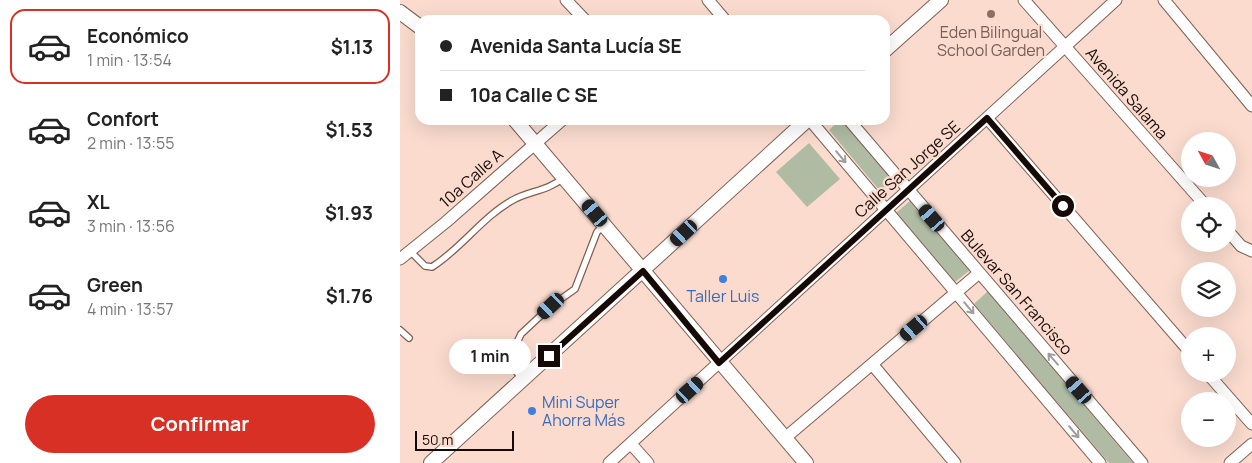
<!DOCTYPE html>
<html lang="es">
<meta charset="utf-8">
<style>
body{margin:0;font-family:Manrope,sans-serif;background:#f6f6f6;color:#222;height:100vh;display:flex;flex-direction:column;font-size:19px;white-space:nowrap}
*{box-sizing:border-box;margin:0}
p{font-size:16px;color:#767676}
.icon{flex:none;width:28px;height:28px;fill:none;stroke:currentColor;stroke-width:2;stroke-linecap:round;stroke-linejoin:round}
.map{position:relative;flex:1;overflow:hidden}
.side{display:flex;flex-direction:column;background:#fff;width:400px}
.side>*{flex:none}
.hud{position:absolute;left:15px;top:15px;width:475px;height:110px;border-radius:15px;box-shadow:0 5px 20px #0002;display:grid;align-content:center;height:110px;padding:0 25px;background:#fff}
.needle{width:32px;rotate:310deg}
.fabs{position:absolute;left:781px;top:132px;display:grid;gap:10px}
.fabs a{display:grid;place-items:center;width:55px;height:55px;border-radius:50%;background:#fff;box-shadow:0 5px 20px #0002;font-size:25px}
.scale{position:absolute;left:15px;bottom:12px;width:99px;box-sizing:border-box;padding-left:5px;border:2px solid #160a06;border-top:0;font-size:14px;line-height:18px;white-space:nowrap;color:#160a06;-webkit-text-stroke:4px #fadbce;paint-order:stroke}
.end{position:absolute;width:22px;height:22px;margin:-11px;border:6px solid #160a06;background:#fff;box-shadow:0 0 0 2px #fff}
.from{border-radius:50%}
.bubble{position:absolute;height:35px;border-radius:18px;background:#fff;box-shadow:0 5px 20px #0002;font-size:16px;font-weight:700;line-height:35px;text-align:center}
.car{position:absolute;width:15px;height:30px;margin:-15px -8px;border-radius:6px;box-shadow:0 0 4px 1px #0007;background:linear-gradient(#222 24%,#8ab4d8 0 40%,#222 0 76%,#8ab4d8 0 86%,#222 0)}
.hud b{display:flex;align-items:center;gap:18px;height:48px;font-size:19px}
.hud b+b{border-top:1px solid #e0e0e0}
.hud i{width:12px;height:12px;background:#222}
ul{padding:9px 0 0;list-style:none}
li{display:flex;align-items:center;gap:15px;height:75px;margin:0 10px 8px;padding:0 15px;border:2px solid transparent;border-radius:15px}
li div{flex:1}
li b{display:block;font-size:19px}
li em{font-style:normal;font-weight:700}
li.active{border-color:#d93025}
li>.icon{width:45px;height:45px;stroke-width:1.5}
.button{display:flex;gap:10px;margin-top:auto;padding:10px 25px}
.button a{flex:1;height:58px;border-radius:30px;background:#d93025;color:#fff;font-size:20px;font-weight:700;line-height:58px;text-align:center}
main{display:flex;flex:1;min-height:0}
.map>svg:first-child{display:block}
.green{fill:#afbca3}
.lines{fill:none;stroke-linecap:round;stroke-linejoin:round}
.service-casing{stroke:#805f52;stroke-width:8}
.minor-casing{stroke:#805f52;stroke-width:13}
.tertiary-casing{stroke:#805f52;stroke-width:16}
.service{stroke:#fff;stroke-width:5.5}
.minor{stroke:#fff;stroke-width:11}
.tertiary{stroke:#fff;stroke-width:14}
.oneway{stroke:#a29d9b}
.route{stroke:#160a06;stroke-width:6}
.education-dot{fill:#8d6e63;stroke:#fadbce;stroke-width:2}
.shop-dot{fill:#3f7fe0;stroke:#fadbce;stroke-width:2}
.labels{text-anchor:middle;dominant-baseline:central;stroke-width:4.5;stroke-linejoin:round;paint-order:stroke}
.education-label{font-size:16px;fill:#785e54;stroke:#fadbce}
.street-label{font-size:16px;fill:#160a06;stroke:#fadbce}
.shop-label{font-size:16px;fill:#366cbe;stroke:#fadbce}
</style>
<main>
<section class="side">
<ul>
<li class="active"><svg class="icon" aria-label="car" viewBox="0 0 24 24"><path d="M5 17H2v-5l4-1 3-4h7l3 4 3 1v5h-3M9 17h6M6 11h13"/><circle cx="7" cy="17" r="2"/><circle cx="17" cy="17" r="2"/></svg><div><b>Económico</b><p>1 min · 13:54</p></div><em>$1.13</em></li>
<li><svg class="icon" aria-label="car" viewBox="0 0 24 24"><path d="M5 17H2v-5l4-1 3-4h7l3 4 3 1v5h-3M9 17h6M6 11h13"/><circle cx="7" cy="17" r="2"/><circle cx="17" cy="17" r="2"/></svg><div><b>Confort</b><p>2 min · 13:55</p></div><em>$1.53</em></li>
<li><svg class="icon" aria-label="car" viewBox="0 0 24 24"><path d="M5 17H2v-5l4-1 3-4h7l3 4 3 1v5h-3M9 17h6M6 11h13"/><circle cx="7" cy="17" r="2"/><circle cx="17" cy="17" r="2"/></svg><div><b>XL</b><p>3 min · 13:56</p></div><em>$1.93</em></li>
<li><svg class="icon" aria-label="car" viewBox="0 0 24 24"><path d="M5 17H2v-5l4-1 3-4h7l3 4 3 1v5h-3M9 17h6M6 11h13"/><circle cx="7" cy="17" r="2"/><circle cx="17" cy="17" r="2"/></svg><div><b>Green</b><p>4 min · 13:57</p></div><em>$1.76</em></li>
</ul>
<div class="button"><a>Confirmar</a></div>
</section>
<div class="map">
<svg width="852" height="463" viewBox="0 0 852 463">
<rect width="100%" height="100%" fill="#fadbce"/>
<path class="green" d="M440,120H443L493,180L480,191L429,130Z
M409,143L440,179L407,207L376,172Z
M511,200L570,270L555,282L496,213Z
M588,291L733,463H709L574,304Z"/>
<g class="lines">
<defs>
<path id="service" d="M10,251L25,266L32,267C62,248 82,217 113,200C129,191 148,191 163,178
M0,330L9,338
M122,380L112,365V353L121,334L151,306L175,289L197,232L204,225"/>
<path id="minor" d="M166,0L185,20
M308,0L325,20
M624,0L806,206
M764,0L852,106
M587,118L790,352
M410,120L700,463
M449,120L742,463
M828,231L841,246L852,251
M0,259L46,222L162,120
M472,364L555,463
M808,374L852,424
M385,438L579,273
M231,444L248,463
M209,463L716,0
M830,463L852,444"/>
<path id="tertiary" d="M0,12L20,27
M485,50L541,0
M115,120L406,463
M31,463L407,120"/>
</defs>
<use href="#service" class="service-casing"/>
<use href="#minor" class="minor-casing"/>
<use href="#tertiary" class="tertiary-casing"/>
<use href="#service" class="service"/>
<use href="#minor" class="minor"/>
<use href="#tertiary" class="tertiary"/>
</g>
<defs><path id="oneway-shaft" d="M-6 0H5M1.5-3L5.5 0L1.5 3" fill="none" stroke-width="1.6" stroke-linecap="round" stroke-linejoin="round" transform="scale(1.25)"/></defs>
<g class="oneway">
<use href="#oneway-shaft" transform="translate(441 157) rotate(50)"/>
<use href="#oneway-shaft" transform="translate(569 308) rotate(50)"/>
<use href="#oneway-shaft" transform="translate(653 359) rotate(-131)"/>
<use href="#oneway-shaft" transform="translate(674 432) rotate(50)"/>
</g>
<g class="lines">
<path class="route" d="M149,356L243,271L319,363L587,118L663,206"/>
</g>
<circle class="education-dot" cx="591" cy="14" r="5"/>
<g class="shop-dot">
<circle cx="323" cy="279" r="5"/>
<circle cx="132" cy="411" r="5"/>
</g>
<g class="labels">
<g class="education-label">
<text x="591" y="32">Eden Bilingual<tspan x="591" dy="18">School Garden</tspan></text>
</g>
<g class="street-label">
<text transform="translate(727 93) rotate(49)">Avenida Salama</text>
<text transform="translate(507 169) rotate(-42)">Calle San Jorge SE</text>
<text transform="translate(71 178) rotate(-42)">10a Calle A</text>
<text transform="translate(617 292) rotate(49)">Bulevar San Francisco</text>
</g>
<g class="shop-label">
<text x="323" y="296">Taller Luis</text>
<text x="142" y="402" text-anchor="start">Mini Super<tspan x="142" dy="18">Ahorra Más</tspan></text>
</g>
</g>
</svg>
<div class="fabs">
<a><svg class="needle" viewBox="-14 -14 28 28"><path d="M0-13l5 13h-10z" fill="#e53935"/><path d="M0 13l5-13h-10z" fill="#767676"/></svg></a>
<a><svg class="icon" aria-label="locate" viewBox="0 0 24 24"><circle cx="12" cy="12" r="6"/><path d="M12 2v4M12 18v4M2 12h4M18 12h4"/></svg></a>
<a><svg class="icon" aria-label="layers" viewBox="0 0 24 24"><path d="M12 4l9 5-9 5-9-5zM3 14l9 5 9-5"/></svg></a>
<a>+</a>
<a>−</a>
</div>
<div class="scale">50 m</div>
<i class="end from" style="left:663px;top:206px"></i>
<i class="end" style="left:149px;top:356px"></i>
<div class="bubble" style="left:49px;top:339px;width:82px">1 min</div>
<i class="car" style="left:195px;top:213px;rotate:320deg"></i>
<i class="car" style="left:532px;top:218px;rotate:319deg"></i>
<i class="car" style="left:284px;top:233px;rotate:227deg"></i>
<i class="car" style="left:151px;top:306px;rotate:227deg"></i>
<i class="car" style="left:514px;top:328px;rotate:229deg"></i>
<i class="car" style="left:290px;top:390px;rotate:48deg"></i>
<i class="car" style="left:679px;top:390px;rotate:319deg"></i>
<div class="hud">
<b><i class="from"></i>Avenida Santa Lucía SE</b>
<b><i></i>10a Calle C SE</b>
</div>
</div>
</main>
